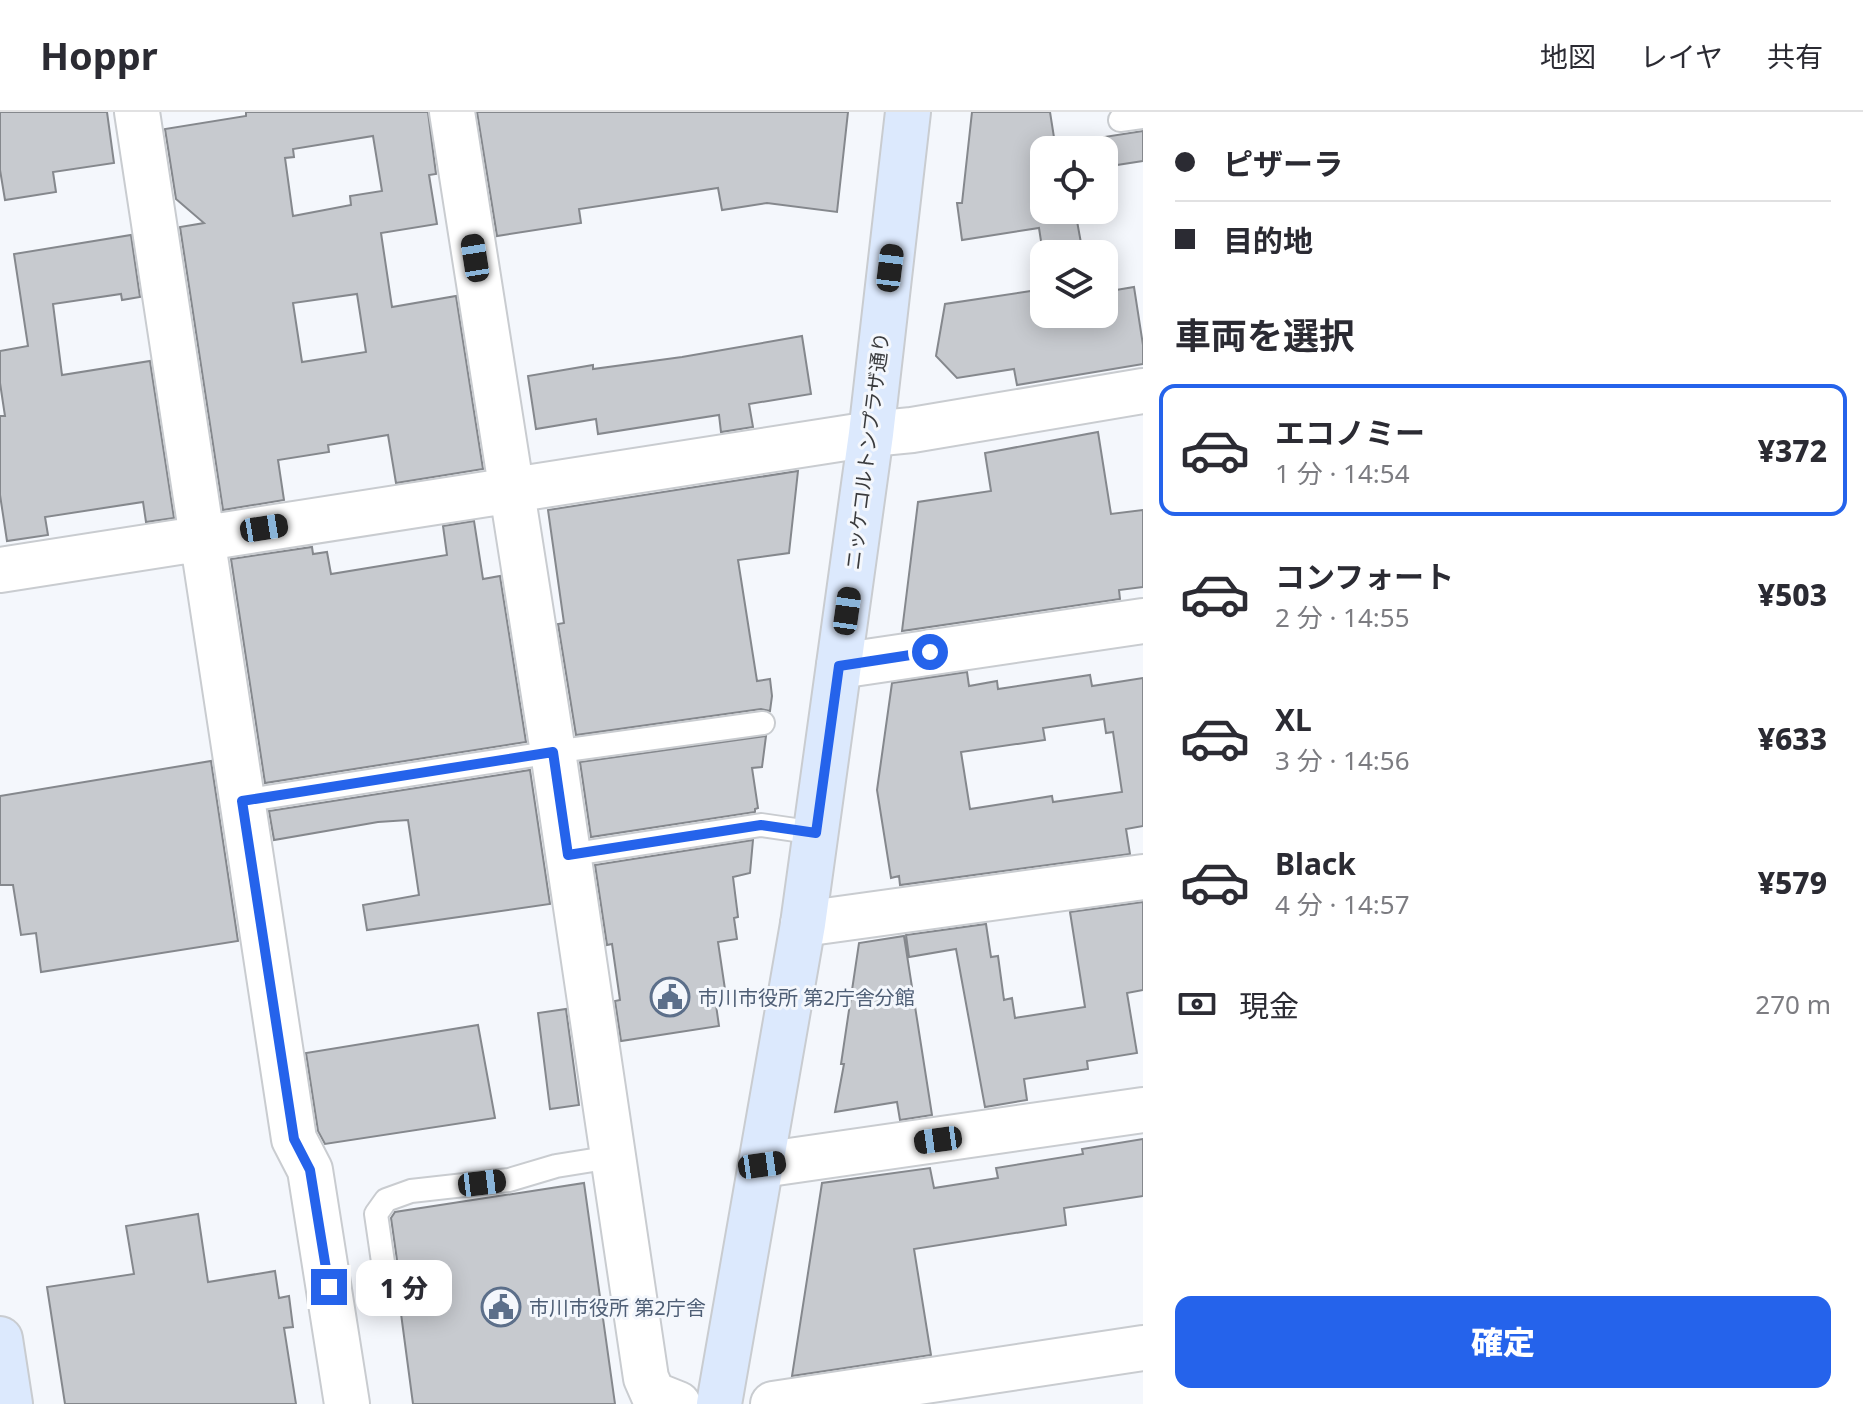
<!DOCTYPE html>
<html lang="ja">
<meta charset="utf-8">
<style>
body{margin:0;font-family:"Noto Sans","Noto Sans JP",sans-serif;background:#f7f7f7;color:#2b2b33;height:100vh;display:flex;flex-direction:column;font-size:30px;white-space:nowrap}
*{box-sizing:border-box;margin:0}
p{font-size:26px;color:#7c7c81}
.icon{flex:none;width:44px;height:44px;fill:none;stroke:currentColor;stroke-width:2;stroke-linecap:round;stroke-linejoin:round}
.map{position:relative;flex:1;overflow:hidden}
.side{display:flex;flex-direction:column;background:#fff;width:720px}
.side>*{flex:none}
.banner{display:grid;align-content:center;height:176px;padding:0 32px;background:#fff}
.controls{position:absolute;left:1030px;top:24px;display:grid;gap:16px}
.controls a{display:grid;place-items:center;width:88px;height:88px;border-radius:16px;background:#fff;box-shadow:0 4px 20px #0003;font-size:40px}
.end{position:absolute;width:36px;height:36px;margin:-18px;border:10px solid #2563eb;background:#fff;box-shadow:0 0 0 4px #fff}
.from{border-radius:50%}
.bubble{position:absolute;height:56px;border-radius:16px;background:#fff;box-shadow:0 4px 20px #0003;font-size:26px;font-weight:800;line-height:56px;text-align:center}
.car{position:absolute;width:24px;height:48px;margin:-24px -12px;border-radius:10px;box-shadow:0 0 6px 2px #0007;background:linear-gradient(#222 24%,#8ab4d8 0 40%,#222 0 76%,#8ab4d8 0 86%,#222 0)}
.banner b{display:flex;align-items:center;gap:28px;height:76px;font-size:30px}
.banner b+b{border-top:2px solid #e1e1e2}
.banner i{width:20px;height:20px;background:#2b2b33}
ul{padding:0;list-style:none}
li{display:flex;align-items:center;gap:24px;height:132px;margin:0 16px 12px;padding:0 16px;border:4px solid transparent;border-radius:16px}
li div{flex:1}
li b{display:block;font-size:30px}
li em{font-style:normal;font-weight:800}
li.active{border-color:#2563eb}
li>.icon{width:72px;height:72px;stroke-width:1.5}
h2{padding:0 32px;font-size:36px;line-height:96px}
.pay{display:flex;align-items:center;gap:20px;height:88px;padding:0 32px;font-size:30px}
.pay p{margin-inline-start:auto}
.primary-button{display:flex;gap:16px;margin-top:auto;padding:16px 32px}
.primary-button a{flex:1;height:92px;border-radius:16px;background:#2563eb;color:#fff;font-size:32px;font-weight:800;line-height:92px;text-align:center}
header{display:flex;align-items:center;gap:48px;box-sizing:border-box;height:112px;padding:0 40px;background:#fff;border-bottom:2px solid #e1e1e2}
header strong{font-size:38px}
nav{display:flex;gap:44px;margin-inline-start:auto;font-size:28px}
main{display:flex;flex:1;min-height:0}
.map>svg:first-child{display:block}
.building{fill:#c7cacf;stroke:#85888d;stroke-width:2;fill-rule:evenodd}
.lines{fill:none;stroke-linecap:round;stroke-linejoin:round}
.lane-casing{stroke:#c9ccd0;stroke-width:26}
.street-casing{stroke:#c9ccd0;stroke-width:48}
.secondary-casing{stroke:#c9ccd0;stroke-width:48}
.lane{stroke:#fff;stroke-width:22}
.street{stroke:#fff;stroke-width:44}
.secondary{stroke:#dce9fd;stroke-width:44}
.route{stroke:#2563eb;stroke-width:10}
.labels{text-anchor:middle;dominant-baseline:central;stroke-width:6;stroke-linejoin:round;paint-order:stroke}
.street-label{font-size:20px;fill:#3a3b3d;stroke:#f4f7fc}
.service-label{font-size:20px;fill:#4e5e75;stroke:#f4f7fc;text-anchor:start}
</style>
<header>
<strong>Hoppr</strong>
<nav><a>地図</a><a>レイヤ</a><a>共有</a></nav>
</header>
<main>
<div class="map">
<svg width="1143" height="1292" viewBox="0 0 1143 1292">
<rect width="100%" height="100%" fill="#f4f7fc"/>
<path class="building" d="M0,0H107L114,51L53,60L56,80L5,88L0,58Z
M246,0H428L436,62L429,63L437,112L381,121L392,195L456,184L483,357L396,371L388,323L328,333L329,340L278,348L284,388L223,398L180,115L204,111L176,87L165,17L246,4ZM373,24L382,79L350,84L351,93L293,104L285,46L294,45L293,37ZM357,182L366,240L302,250L293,191Z
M477,0H848L837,100L767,91L722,98L718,76L579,97L581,111L497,124Z
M972,0H1050L1056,38H1044V98H1075L1083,142H1043L1039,116L962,128L957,91H962Z
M1143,19V49L1104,55V25Z
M131,123L140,185L122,188L121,182L53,192L62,263L150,249L174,406L146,410L143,390L45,405L48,423L7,429L0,383V304H5L0,271V239L28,234L14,142Z
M1134,175L1143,233V252L1017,273L1014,257L957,266L936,244L945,192L1044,177V202H1104V180Z
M802,224L811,282L749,292L753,315L721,320L719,303L598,322L596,307L536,317L528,264L593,253V257L682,245Z
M1098,320L1111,402L1143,398V475L1119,478L1120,487L902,519L918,390L991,379L985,341Z
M798,359L789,441L738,448L757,569L770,567L772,584L770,599L761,597L576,623L558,512L564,511L548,398Z
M474,409L483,467L500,464L526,630L265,671L231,447L312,435L313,442L327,440L331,462L447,443L443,414Z
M967,560L969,574L997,569L998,577L1090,563L1092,574L1143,566V714L1126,717L1130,742L900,773L899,764L891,766L877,678L892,571ZM1104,607L1106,621L1113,620L1122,680L1053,690L1052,684L970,697L961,640L1045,628L1043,616Z
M766,624L762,655L752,656L758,696L755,697V700L591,725L580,650Z
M211,649L238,829L41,860L36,821L21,823L13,773H0V684Z
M530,658L550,792L367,818L363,793L419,783L408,708L378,710L274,728L269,699Z
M753,728L750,761L733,765L738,805L734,806L737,827L718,830L726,884L715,886L719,914L621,929L615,889L620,888L612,832L607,833L595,753Z
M1143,790V878L1127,881L1137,941L1087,949L1088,957L1024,967L1027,988L985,995L956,837L909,845L906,823L986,812L991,845L998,844L1004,888L1012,886L1015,906L1085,895L1070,800Z
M904,824L932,1003L900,1008L897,990L835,1000L844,952H841L859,831Z
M566,897L579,993L550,997L538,901Z
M478,913L495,1006L325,1032L318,1019L306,941Z
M1143,1027V1084L1064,1096L1066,1113L914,1137L931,1243L792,1264L822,1071L930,1056L934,1076L998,1066L996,1056L1083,1042L1082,1037Z
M584,1071L615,1292H413L396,1164L398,1155L391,1106L395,1100Z
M198,1102L208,1170L275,1159L279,1186L289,1184L293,1215L284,1216L296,1292H65L47,1175L134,1162L126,1114Z"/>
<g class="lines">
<defs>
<path id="lane" d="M1120,8L1143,5
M242,689L553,640L763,611
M568,743L761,713L816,721
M384,1157L376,1102L386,1088L411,1079L509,1068L556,1054L612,1045"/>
<path id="street" d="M137,0L294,1027L310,1058L347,1292
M452,0L553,640L646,1266L653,1282L678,1292
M0,458L871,322L912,318L1143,279
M839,554L1143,509
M803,812L1143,765
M762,1053L1143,998
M773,1292L1143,1236"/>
<path id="secondary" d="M0,1227L10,1292
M719,1292L803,812L871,322L908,0"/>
</defs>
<use href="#lane" class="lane-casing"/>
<use href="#street" class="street-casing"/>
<use href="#secondary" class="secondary-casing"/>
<use href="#lane" class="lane"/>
<use href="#street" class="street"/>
<use href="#secondary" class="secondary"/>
</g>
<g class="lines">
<path class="route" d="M329,1175L310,1058L294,1027L242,689L553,640L568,743L761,713L816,721L839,554L930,540"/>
</g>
<defs>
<symbol id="civic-ring" viewBox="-11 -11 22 22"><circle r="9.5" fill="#f4f7fc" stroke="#5c6f8a" stroke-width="1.5"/><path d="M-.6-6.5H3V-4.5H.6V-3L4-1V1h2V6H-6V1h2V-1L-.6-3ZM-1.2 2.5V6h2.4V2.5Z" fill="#5c6f8a"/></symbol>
</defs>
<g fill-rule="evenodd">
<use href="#civic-ring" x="648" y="863" width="44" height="44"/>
<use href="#civic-ring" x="479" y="1173" width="44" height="44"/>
</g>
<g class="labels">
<g class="street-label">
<text transform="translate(867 339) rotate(-83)">ニッケコルトンプラザ通り</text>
</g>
<g class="service-label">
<text x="698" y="885">市川市役所 第2庁舎分館</text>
<text x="529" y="1195">市川市役所 第2庁舎</text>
</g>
</g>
</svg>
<div class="controls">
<a><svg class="icon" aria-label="locate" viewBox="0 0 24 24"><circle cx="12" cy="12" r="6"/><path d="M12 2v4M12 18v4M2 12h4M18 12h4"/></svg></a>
<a><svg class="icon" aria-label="layers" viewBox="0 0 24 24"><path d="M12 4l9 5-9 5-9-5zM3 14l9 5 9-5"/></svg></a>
</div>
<i class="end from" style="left:930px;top:540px"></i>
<i class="end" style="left:329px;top:1175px"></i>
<div class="bubble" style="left:356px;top:1148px;width:96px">1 分</div>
<i class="car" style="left:475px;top:146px;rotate:351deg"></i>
<i class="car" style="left:890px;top:156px;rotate:7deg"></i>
<i class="car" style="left:264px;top:416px;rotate:81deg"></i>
<i class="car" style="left:847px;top:499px;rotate:8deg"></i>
<i class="car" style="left:938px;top:1028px;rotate:262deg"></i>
<i class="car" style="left:762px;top:1053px;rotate:82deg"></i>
<i class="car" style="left:482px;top:1071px;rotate:83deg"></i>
</div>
<section class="side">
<div class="banner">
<b><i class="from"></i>ピザーラ</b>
<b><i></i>目的地</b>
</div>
<h2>車両を選択</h2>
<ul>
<li class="active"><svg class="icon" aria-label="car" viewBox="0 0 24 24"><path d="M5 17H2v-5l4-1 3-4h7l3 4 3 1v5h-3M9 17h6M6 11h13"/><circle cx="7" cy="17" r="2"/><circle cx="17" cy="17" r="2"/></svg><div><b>エコノミー</b><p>1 分 · 14:54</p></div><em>¥372</em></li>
<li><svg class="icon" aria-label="car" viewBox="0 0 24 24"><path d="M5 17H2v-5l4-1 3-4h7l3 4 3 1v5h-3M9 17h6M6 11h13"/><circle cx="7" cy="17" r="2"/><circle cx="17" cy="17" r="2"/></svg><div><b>コンフォート</b><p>2 分 · 14:55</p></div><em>¥503</em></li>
<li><svg class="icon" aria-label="car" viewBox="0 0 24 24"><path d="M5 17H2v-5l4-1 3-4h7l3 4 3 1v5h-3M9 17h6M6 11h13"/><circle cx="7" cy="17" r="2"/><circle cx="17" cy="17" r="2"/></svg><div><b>XL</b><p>3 分 · 14:56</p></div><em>¥633</em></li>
<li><svg class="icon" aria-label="car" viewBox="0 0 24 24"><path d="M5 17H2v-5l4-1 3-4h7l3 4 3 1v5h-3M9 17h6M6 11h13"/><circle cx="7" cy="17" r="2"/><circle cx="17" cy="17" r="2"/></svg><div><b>Black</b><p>4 分 · 14:57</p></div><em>¥579</em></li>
</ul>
<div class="pay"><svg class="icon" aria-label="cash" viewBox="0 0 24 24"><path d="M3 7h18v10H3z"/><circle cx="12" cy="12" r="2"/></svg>現金<p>270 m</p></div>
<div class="primary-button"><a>確定</a></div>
</section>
</main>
